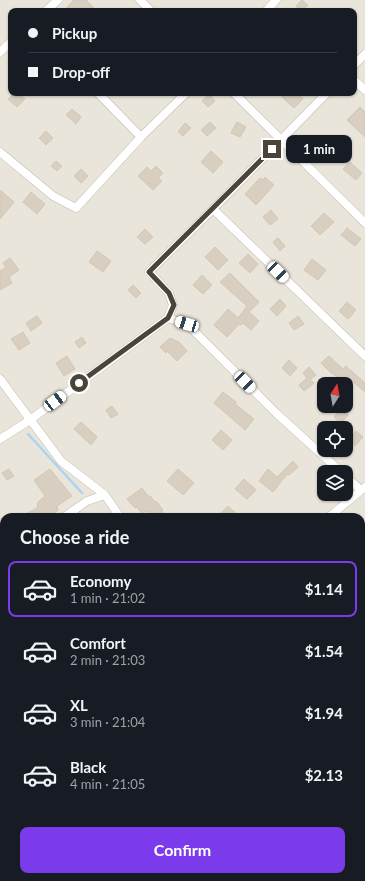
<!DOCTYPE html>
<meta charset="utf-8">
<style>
body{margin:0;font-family:Lato,sans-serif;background:#20242c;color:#f1f3f6;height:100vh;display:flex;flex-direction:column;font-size:15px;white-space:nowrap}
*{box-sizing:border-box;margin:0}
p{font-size:13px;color:#9ea1a6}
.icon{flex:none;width:22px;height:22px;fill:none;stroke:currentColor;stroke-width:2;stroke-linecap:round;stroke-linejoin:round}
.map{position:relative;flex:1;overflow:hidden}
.panel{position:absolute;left:0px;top:513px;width:365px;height:368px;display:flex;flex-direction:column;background:#171b24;border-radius:12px 12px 0 0;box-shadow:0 1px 3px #0004}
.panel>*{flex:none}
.hud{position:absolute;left:8px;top:8px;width:349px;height:88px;border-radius:8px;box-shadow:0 1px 3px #0004;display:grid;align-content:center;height:88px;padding:0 20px;background:#171b24}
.needle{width:26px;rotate:11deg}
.controls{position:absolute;left:317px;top:377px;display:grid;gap:8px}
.controls a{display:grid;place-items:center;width:36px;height:36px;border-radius:8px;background:#171b24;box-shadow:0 1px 3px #0004;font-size:20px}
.end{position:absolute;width:18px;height:18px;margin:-9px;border:5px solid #4b4439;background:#fff;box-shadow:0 0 0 2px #fff}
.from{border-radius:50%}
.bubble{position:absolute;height:28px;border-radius:8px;background:#171b24;box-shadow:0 1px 3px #0004;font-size:13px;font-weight:700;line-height:28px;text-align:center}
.car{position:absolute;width:12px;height:24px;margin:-12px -6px;border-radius:5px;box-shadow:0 0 3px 1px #0007;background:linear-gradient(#fff 24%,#345 0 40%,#fff 0 76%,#345 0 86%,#fff 0)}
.hud b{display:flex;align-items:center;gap:14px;height:38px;font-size:15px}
.hud b+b{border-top:1px solid #363941}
.hud i{width:10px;height:10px;background:#f1f3f6}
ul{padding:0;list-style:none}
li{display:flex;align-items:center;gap:12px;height:56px;margin:0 8px 6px;padding:0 12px;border:2px solid transparent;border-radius:8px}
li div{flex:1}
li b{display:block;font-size:15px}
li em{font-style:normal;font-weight:700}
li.on{border-color:#7c3aed}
li>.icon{width:36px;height:36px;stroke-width:1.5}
h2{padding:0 20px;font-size:18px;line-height:48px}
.action{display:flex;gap:8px;margin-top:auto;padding:8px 20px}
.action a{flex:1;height:46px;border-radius:8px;background:#7c3aed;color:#fff;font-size:16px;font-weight:700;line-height:46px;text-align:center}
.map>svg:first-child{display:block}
.residential{fill:#eae5da;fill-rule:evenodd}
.industrial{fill:url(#industrial-grid)}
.green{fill:#d2eab5}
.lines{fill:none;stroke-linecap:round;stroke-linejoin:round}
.stream{stroke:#a9d4f2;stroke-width:2.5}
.building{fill:#d8cfc1;stroke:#d3c7b4}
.minor-casing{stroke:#c2bbae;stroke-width:9}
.trunk-casing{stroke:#e0a43c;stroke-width:14}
.minor{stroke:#fff;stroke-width:8}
.trunk{stroke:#ffd985;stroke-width:13}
.route{stroke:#4b4439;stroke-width:5}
</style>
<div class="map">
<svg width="365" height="881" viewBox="0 0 365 881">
<defs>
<pattern id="industrial-grid" width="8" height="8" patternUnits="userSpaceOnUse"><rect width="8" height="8" fill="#e6e2dd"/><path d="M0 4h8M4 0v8" fill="none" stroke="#c7c3be"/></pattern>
</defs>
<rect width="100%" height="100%" fill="#f6f3ec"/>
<path class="residential" d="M0,0H365V832L361,835V517H4V610L0,603ZM11,11H354V93H11ZM324,384H346V406H324ZM324,428H346V450H324ZM324,472H346V494H324Z
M0,698L4,713V877H108L111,881H0Z
M141,877H205L201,881H144Z"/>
<path class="industrial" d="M263,877H361L364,881H266Z"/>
<path class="green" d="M365,832V881H364L361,877V835Z
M205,877H263L266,881H201Z"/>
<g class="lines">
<path class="stream" d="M28,434L82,493
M0,598L4,604
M0,703L4,719
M103,877L106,881
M145,877L148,881"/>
</g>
<path class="building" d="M74,0H86L97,11H71L67,7Z
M302,0L308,5L301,11L296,6Z
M14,93H19L25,99L17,107L8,99Z
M286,93H296L303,99L294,108L282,97Z
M209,94L215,101L208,107L202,101Z
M360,107L365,112V137L347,120Z
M72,109L81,117L76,124L66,115Z
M210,122L216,128L207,136L201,130Z
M237,122L246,127L240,137L231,133Z
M185,123L191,128L183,136L178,132Z
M46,131L53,138L46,145L39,138Z
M322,145L330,153L320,162L312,153Z
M211,151L223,162L213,173L201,162Z
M56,161L62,166L57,171L51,166Z
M350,162L362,173L356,180L343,169Z
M156,166L163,173L158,178L162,181L153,190L138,176L147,167L151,171Z
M81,169L88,176L81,183L74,176Z
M265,177L274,185L256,205L245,194L260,178L263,180Z
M0,190L14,202L0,219Z
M31,192L45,204L37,214L23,202Z
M271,210L278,219L270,225L263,217Z
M324,213L334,222L320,235L311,226Z
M347,228L361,239L355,246L341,235Z
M145,229L153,237L145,244L137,237Z
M278,238L285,246L280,251L273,242Z
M215,247L228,260L218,270L205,257Z
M97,251L111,261L103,272L89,262Z
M248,254L258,264L250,273L239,263Z
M10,258L19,270L9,277L12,283L0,290V271L6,268L3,263Z
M312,259L326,270L318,280L304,270Z
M230,273L259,302L249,312L259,321L251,330L243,323L241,325L239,324L227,337L214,325L228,309L238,318L247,306L220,282Z
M202,275L212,285L203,294L193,285Z
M133,285L141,293L136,298L128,290Z
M280,299L286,306L277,316L270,309Z
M347,302L356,310L348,319L339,311Z
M37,316L42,323L31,331L26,323Z
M298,316L304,324L294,330L289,323Z
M23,332L30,343L19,350L11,339Z
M82,337L86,343L79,348L75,342Z
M170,338L179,342L187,351L177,361L167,351L166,353L160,347Z
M67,356L75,369L64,376L56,363Z
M329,356L343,369L346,366L365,383V392L349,378L344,383L332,373V374L321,363Z
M289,360L297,368L290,376L282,368Z
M309,367L316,375L310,380L314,383L304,391L299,385L307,378L303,373Z
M223,392L236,402L235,404L254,419L245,430L214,403Z
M112,406L118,414L111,418L106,410Z
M341,409L348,415L341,423L334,417Z
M81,422L97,437L91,445L74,429Z
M221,430L232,440L223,450L212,440Z
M356,431L363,437L355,446L349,439Z
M293,461L298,467L289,475L287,474L273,492L259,481L268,469L277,477Z
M9,469L14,476L7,480L2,473Z
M50,469L72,496L57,506L58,510L48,517H20L37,508L38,502L45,496L34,480Z
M178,469L194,483L183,495L167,481Z
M244,479L256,490L247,499L235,489Z
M142,488L148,496H150L155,502L156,501L163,510L161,511L168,517H150L146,511L142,514L137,507L135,508L127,499Z
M228,506L240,517H217Z"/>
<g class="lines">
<defs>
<path id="minor" d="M140,0L151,11
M46,11L58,0
M266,11L276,0
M0,52L11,42
M354,65L365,54
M354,80L365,90
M98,93L141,137
M234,93L365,223
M0,152L53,196L76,208L141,137L186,93
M213,209L365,356
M168,318L187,324L276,413L341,472
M0,379L61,461L105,495L120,517
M0,439L30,420L168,318L173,305L169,293L149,272L213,209L327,93
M346,477L361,490
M64,517L87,501L105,495
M329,517L365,487
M361,555L365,561
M0,561L4,558
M361,625L365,621
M0,748L4,746
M361,822L365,820
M0,850L4,848
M361,858L365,864
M196,881L200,877"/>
<path id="trunk" d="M0,616L4,625
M0,660L4,684
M116,877L119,881
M133,877L136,881"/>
</defs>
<use href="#minor" class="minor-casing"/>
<use href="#trunk" class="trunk-casing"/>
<use href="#minor" class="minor"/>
<use href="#trunk" class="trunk"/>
</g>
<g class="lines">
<path class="route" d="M79,383L168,318L174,305L169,293L149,272L272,149"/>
</g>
</svg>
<div class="controls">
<a><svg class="needle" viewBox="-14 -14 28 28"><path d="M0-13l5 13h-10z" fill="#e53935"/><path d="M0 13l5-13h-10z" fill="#9ea1a6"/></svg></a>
<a><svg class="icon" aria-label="locate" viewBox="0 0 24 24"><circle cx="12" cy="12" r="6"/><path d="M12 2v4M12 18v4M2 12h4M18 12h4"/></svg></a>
<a><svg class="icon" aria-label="layers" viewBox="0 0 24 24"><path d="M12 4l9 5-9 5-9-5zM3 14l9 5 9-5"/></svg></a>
</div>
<i class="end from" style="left:79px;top:383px"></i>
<i class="end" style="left:272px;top:149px"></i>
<div class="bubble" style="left:286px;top:135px;width:66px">1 min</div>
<i class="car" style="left:278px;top:272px;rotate:134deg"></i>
<i class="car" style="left:187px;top:324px;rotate:287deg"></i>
<i class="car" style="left:245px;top:382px;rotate:136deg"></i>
<i class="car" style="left:55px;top:401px;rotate:53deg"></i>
<div class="hud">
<b><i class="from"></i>Pickup</b>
<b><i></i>Drop-off</b>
</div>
<section class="panel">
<h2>Choose a ride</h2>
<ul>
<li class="on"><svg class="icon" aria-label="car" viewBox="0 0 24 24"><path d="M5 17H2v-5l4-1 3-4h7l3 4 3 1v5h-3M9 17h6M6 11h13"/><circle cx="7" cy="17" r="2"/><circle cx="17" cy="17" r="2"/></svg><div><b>Economy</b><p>1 min · 21:02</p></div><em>$1.14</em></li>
<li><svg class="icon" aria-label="car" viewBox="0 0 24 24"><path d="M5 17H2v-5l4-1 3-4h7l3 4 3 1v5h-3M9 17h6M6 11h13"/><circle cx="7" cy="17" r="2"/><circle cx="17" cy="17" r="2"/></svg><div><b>Comfort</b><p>2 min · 21:03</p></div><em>$1.54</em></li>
<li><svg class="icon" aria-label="car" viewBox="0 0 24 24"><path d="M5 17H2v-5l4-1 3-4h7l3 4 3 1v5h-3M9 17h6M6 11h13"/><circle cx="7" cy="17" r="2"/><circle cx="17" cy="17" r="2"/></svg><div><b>XL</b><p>3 min · 21:04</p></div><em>$1.94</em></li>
<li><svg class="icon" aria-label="car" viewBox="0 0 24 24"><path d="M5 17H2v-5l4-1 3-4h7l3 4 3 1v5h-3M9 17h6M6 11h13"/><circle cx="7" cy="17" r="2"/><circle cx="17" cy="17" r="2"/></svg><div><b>Black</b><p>4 min · 21:05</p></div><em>$2.13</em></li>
</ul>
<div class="action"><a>Confirm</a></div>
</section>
</div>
